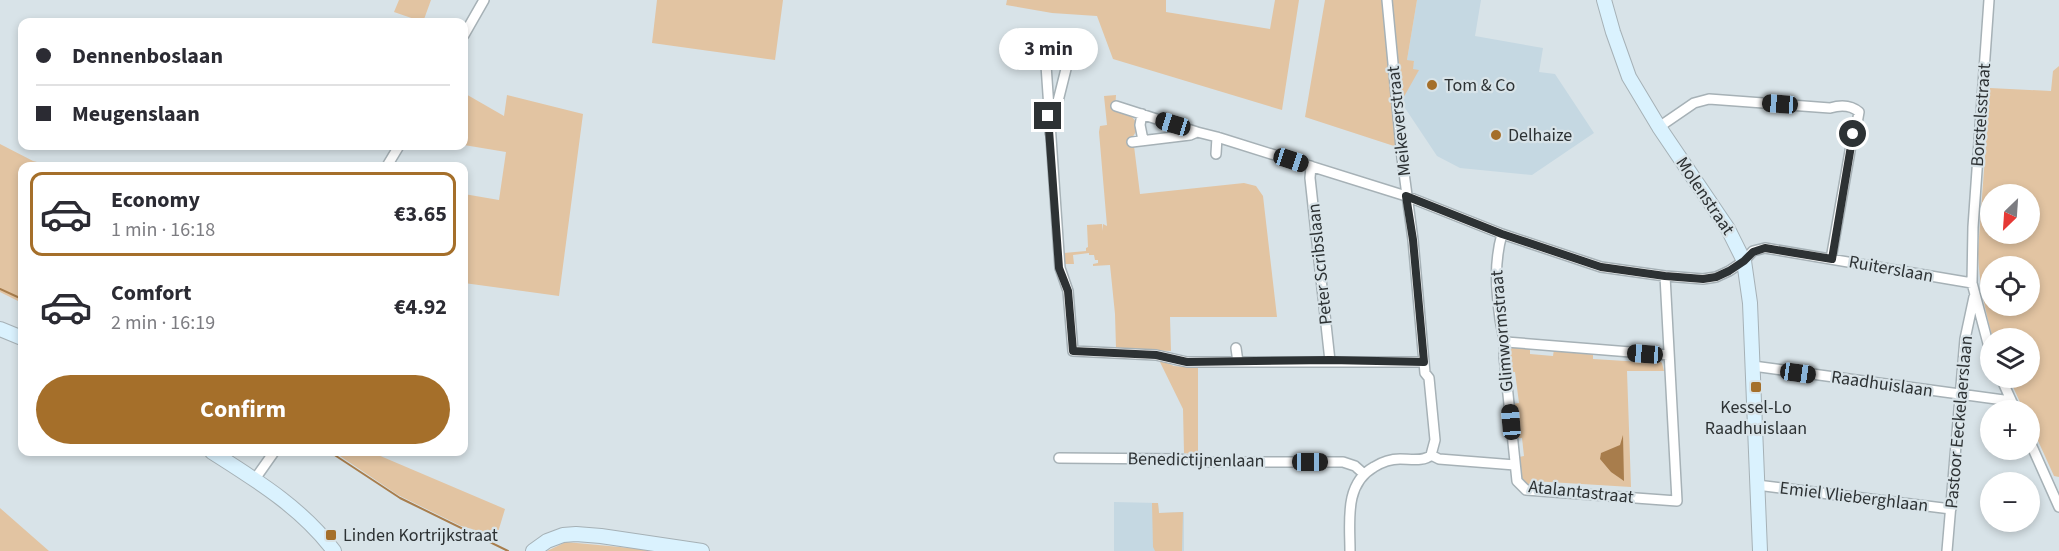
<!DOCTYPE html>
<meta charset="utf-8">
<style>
body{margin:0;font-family:"Source Sans 3",sans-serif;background:#f2f2f3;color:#2b2b33;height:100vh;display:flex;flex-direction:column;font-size:22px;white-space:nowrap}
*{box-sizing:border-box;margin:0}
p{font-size:20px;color:#7c7c81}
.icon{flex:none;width:33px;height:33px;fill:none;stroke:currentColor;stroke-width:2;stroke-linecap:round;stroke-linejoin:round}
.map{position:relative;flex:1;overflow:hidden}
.panel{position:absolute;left:18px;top:162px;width:450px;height:294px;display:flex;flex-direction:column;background:#fff;border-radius:12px;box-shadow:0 3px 9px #0003}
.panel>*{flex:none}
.hud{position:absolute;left:18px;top:18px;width:450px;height:132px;border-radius:12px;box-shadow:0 3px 9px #0003;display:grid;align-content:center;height:132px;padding:0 18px;background:#fff}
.needle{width:39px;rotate:205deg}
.controls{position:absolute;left:1980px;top:184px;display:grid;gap:12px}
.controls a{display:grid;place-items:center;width:60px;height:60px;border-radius:50%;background:#fff;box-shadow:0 3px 9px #0003;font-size:30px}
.end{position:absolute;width:27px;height:27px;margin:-14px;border:8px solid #2d3234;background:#fff;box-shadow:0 0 0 3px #fff}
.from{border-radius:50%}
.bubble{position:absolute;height:42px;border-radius:21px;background:#fff;box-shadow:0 3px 9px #0003;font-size:20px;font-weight:700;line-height:42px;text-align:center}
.car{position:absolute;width:18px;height:36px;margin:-18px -9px;border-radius:8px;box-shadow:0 0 4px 2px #0007;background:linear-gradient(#222 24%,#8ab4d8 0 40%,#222 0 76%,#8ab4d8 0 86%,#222 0)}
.hud b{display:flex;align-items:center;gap:21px;height:57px;font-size:22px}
.hud b+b{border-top:2px solid #e1e1e2}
.hud i{width:15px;height:15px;background:#2b2b33}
ul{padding:10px 0 0;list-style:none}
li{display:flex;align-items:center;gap:18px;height:84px;margin:0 12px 9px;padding:0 6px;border:3px solid transparent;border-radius:12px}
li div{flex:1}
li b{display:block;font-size:22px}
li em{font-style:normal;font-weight:700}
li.active{border-color:#a56f2a}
li>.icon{width:54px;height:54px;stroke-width:1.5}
.action{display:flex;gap:12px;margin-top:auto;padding:12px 18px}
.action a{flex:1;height:69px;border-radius:36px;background:#a56f2a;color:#fff;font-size:24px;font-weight:700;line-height:69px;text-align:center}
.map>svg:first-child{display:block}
.built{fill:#c5d8e2}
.green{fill:#e2c4a2;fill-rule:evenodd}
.water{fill:#a87d4c}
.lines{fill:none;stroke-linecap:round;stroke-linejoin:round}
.stream{stroke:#a87d4c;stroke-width:2}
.street-casing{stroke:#a6b1b6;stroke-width:12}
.secondary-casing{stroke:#a6b1b6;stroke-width:16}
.street{stroke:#fff;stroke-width:9}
.secondary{stroke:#daf2fe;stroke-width:14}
.route{stroke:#2d3234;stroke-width:8}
.poi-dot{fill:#a56f2a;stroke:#d8e3e8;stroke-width:2}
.labels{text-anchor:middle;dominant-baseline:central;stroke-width:4.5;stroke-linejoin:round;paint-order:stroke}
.poi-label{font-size:18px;fill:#2d3234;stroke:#d8e3e8;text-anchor:start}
.street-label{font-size:18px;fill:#2d3234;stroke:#d8e3e8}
</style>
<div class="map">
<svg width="2059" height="551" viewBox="0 0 2059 551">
<rect width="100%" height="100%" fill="#d8e3e8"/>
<path class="built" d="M1417,0H1481L1475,36L1543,48L1539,72L1555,74L1594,133L1532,175L1460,168L1437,156L1401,102L1414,62L1407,60Z
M1114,502L1158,503L1159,513L1184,512V551H1114Z"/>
<path class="green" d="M399,0H431L423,22L394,12Z
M657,0H783L775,60L652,43Z
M1007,0H1166V12L1270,29L1275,0H1299L1282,110L1113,59L1097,16L1052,13L1006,5Z
M1325,0H1417L1407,60L1414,61L1413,69L1419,70L1401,102L1397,147L1305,117Z
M2059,66V477L2054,476L2030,423V411H2024L2009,378H2030V339H1993C1985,310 1979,283 1978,252L1990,88L2051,91L2053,71ZM1990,195H2030V234H1990ZM1990,267H2030V306H1990Z
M464,93L504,116L507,95L583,114L559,296L464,283V194L499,200L506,152L464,145Z
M1116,95L1115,110C1127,114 1135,115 1138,128L1131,140L1134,146L1140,194L1244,183L1256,186L1263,196L1277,317H1170L1171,351L1116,348L1115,314L1110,265L1093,266V264L1098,263V260H1095L1094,255H1089V253L1073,255L1074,264H1065L1064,253L1086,251V248L1088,247L1087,225L1102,224L1103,231V224L1107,226L1099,132L1100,126L1107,125L1104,96Z
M0,144L33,161L53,166H22V303L0,292Z
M1516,346L1530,347V354L1553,356L1554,349L1593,352V359L1642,362V356L1655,357L1662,363L1664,371H1627L1631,487L1533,481V487C1519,483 1520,471 1519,457L1524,456L1522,438H1516L1512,404L1519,403L1515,372L1509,373C1508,363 1505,350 1516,346Z
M1159,360L1174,366L1198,368V455L1184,453L1183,409Z
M334,452H371L505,509L495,542L472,529L461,526L398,495Z
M1152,503H1158L1159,513L1183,512L1182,551H1155L1153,547Z
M0,508L49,551H0Z
M566,542L662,551H547Z"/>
<path class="water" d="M1623,435L1624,481L1611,472L1600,459L1601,453L1620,445Z"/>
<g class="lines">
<path class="stream" d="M0,289L22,299
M330,452L400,498L508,551"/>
<defs>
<path id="street" d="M1387,0L1402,158L1413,240L1424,362L1425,373L1429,378L1435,440L1431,455
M1989,0L1973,227L1972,283L1990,351
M464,35L484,0
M1116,106L1197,132L1190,135L1132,142
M1142,114L1140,125L1143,140
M1659,127L1694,103L1709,99L1830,108C1840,105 1851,105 1859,112L1856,129L1853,134L1831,259
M1197,132L1217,137L1406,196L1502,234L1601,267L1665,276L1703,279L1716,277L1729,271L1744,261L1753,251L1765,248L1972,283
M1050,133L1066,69L1061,59L1051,56L1047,58L1046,65L1060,268L1068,291L1073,351L1156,355L1187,362H1424
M1216,154L1217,137
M387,166L399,146
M1311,166L1310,178L1330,361
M1502,234C1494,262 1496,289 1500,319C1502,332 1506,342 1504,356L1517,481L1526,490L1677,501L1665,276
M1506,342L1668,355
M1236,348L1238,362
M1753,366L2011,401
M2001,378L2016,411
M2030,442L2059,507
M1431,455L1439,459L1515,465
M1059,458L1179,459L1199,462H1343L1355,466L1364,474
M255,479L274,452
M1757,485L1951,509
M1350,551C1350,521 1344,484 1374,467C1382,462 1391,459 1400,459C1410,459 1424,462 1431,455
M1947,551L1965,339L1974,297"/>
<path id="secondary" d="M1604,0L1613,32L1629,77L1659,127L1728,229L1744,261L1750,303L1760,551
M0,329L22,338
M212,452C256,480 302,508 334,551
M533,551L547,541L563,535L576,534L601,536L702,551"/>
</defs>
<use href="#street" class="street-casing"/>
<use href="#secondary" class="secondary-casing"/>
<use href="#street" class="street"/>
<use href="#secondary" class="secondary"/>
</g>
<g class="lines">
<path class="route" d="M1048,116L1059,268L1068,291L1073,351L1156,355L1187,362L1330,360L1424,362L1413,240L1406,196L1502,234L1601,267L1665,276L1703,279L1716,277L1729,271L1744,261L1753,252L1765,248L1832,259L1853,134"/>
</g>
<g class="poi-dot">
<circle cx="1432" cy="85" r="6"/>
<circle cx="1496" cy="135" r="6"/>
<rect x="1750" y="381" width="12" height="12" rx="3"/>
<rect x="325" y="529" width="12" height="12" rx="3"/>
</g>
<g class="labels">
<g class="poi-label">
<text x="1444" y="85">Tom &amp; Co</text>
<text x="1508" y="135">Delhaize</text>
<text x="1756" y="407" text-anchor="middle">Kessel-Lo<tspan x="1756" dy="21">Raadhuislaan</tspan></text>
<text x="343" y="535">Linden Kortrijkstraat</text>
</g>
<g class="street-label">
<text transform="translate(1981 115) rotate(-86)">Borstelsstraat</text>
<text transform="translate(1399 121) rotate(-96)">Meikeverstraat</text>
<text transform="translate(1705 196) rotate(56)">Molenstraat</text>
<text transform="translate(1320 264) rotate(-96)">Peter Scribslaan</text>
<text transform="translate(1891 269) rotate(10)">Ruiterslaan</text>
<text transform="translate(1502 331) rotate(-95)">Glimwormstraat</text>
<text transform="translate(1882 384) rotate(8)">Raadhuislaan</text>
<text transform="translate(1959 422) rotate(-85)">Pastoor Eeckelaerslaan</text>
<text transform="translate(1196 460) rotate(1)">Benedictijnenlaan</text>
<text transform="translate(1581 492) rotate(6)">Atalantastraat</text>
<text transform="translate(1854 497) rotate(7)">Emiel Vlieberghlaan</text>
</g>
</g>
</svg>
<div class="controls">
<a><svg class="needle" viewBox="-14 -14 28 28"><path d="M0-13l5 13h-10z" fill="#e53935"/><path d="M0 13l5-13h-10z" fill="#7c7c81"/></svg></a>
<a><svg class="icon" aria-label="locate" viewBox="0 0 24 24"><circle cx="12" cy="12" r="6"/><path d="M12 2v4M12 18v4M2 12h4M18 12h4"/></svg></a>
<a><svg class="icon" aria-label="layers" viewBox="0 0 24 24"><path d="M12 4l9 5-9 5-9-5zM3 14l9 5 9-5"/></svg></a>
<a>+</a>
<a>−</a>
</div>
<i class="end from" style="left:1853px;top:134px"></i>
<i class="end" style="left:1048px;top:116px"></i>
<div class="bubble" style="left:999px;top:28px;width:99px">3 min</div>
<i class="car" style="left:1780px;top:104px;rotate:274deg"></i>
<i class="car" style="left:1173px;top:124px;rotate:287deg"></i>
<i class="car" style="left:1291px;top:160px;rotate:108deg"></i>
<i class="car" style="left:1645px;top:354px;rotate:274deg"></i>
<i class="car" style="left:1798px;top:373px;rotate:98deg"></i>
<i class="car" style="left:1511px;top:422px;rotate:355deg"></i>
<i class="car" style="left:1310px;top:462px;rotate:90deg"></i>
<div class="hud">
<b><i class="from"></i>Dennenboslaan</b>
<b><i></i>Meugenslaan</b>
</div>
<section class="panel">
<ul>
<li class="active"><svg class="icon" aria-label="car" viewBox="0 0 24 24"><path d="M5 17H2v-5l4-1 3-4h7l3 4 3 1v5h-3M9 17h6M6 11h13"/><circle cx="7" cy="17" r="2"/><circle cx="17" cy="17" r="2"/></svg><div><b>Economy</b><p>1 min · 16:18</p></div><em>€3.65</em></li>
<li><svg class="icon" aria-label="car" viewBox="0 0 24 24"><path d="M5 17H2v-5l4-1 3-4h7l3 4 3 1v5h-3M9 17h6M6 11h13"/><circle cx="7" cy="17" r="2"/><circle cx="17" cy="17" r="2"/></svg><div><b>Comfort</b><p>2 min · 16:19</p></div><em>€4.92</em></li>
</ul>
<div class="action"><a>Confirm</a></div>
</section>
</div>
